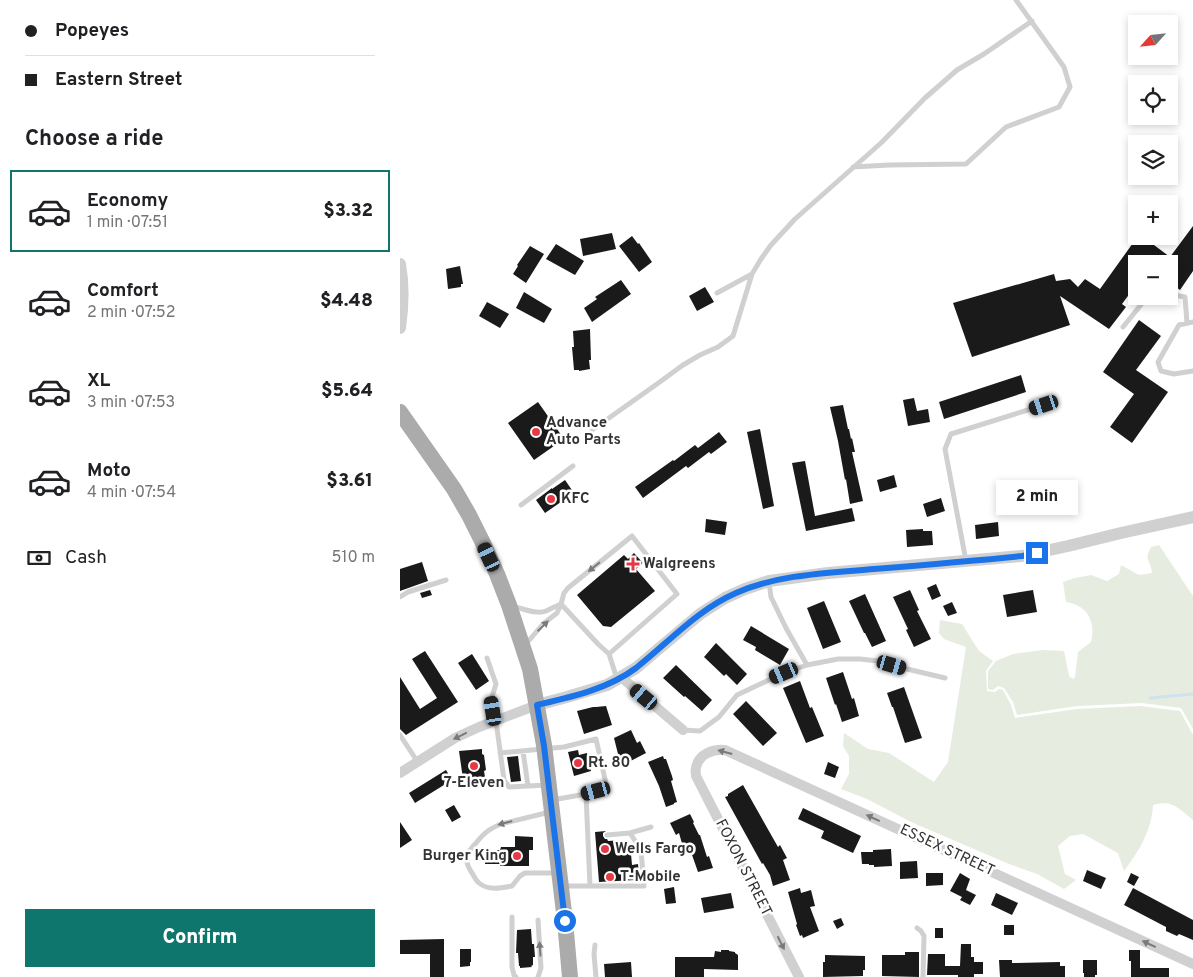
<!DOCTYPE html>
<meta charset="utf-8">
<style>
body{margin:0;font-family:Overpass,sans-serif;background:#f2f2f2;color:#202124;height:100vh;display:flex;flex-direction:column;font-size:19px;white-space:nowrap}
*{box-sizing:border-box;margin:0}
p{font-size:16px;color:#757577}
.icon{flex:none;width:28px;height:28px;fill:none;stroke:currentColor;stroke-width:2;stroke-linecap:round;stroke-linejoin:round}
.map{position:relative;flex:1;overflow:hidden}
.side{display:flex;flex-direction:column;background:#fff;width:400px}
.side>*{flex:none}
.top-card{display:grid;align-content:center;height:110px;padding:0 25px;background:#fff}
.needle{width:32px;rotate:243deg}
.controls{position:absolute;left:728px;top:15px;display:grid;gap:10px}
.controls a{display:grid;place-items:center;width:50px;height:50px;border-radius:0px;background:#fff;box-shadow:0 2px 8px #0003;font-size:25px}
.end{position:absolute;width:22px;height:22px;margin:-11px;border:6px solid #1a73e8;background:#fff;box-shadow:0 0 0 2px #fff}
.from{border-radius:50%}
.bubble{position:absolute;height:35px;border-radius:0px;background:#fff;box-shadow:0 2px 8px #0003;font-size:16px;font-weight:800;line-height:35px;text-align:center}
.car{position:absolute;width:15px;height:30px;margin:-15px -8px;border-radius:6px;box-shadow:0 0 4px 1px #0007;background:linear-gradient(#222 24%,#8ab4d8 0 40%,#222 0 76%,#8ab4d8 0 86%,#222 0)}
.top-card b{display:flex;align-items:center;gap:18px;height:48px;font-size:19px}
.top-card b+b{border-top:1px solid #e0e0e0}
.top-card i{width:12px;height:12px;background:#202124}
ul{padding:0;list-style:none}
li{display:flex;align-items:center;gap:15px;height:82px;margin:0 10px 8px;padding:0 15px;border:2px solid transparent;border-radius:0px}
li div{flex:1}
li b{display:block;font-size:19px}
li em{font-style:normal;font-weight:800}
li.selected{border-color:#0f766e}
li>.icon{width:45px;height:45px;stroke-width:1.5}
h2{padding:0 25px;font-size:22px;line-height:60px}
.pay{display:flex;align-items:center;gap:12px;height:55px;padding:0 25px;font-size:19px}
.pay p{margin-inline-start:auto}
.primary-button{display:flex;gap:10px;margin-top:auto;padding:10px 25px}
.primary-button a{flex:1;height:58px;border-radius:0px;background:#0f766e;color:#fff;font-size:20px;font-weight:800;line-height:58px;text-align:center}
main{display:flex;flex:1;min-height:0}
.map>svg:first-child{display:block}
.green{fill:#e6ecdf}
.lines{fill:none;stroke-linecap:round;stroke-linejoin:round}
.stream{stroke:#cfe2ee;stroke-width:3}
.building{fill:#1a1a1a}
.service{stroke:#d0d0d0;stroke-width:5}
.minor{stroke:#d0d0d0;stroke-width:10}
.tertiary{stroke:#d0d0d0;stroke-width:12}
.primary{stroke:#ababab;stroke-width:16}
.oneway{fill:#7a7a7a}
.route{stroke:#1a73e8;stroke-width:6}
.poi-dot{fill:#e63946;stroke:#fff;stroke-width:2}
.labels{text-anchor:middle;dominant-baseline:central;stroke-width:5;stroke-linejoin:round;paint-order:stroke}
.poi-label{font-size:15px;font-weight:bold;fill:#333;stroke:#fff;text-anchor:start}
.street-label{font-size:15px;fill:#333;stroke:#fff}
</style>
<main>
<section class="side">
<div class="top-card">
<b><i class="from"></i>Popeyes</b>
<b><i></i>Eastern Street</b>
</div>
<h2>Choose a ride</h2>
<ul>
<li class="selected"><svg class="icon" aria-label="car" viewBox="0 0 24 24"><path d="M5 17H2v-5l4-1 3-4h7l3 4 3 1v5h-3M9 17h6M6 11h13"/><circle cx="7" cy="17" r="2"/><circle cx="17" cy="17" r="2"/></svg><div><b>Economy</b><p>1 min · 07:51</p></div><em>$3.32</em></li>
<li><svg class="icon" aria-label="car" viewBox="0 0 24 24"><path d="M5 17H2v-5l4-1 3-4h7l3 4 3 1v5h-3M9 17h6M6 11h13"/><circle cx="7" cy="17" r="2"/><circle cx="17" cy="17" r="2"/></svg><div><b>Comfort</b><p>2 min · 07:52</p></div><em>$4.48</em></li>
<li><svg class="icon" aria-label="car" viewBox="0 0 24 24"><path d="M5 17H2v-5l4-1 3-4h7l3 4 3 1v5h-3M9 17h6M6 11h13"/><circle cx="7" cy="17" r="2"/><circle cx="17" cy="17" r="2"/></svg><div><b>XL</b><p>3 min · 07:53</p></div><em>$5.64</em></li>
<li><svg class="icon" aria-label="car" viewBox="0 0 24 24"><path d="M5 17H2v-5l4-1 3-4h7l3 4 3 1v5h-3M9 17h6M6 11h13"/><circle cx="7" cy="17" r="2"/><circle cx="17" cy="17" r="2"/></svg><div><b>Moto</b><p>4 min · 07:54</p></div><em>$3.61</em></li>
</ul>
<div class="pay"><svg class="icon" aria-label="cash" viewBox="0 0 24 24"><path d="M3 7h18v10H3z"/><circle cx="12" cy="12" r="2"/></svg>Cash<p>510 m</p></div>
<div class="primary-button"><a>Confirm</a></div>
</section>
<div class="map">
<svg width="793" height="977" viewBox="0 0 793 977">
<rect width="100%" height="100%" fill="#fff"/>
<path class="green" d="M759,545L793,596V729L781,708L742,703L677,706L617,715L613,702L604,688L598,686L593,690L588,689V671L596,661L613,654L644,650L664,651L669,676L673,679L675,677L678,652L691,642C692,637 693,631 692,626C690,611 679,604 666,602L663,582L675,578L691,575L707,581L719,574L721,565L739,575L752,573C751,560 743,561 751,547Z
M540,620L562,624L579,651L593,661L586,671L587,691L595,692L599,689L603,690L611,705L615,718L677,709L740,706L780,711L793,735V820C779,809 773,799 753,805C752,830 739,851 724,871L718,853L683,834L670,836L658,846L665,874L676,880L664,889L637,874L609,864L511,822L467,799L441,789L449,774V756L443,746L444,733L468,749L489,753L534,782L548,762L566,647L544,639L539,633Z"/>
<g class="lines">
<path class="stream" d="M750,698L793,694"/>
</g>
<path class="building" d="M793,226V271L780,290L769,282V264H736V285L722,304L726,307L709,329L660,296L670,325L572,357L553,303L654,274L656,281L670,279L678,287L685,279L700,289L738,236H742L770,257Z
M212,233L216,249L183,256L180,239Z
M232,236L238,244L239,243L252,262L239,272L219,246Z
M156,244L184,261L175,275L146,259Z
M130,246L144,254L126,283L113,274L118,266L117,265Z
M60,266L63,284H61V287L48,289L46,269Z
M221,280L231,294L192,322L184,308L197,299L195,297Z
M305,287L314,302L297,311L289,296Z
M124,292L152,309L144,323L116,308Z
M87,302L109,314L100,328L79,316Z
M739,320L761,336L736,370L768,392L732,443L710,427L734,394L703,372Z
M190,329L191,360H189L190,369L179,371V370H174L172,347H174L173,331Z
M621,375L626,392L544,419L539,402Z
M514,398L517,411L528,409L530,422L508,426L503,400Z
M138,402L164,439L134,460L108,423Z
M443,405L448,429H449L451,439L452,438L455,452H452L463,501L450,504L446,479L445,480L438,441L430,407Z
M360,429L374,506L363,509L347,432Z
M319,432L327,442L311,454L309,452L288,468L286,466L243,498L235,487L273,460L274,461L295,445L298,448Z
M405,461L415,516L452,508L455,521L406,531L392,463Z
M494,475L497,487L480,492L477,480Z
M165,480L174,493L145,513L136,500L152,488V489Z
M541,498L545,511L527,517L523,504Z
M306,519L327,522L325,535L305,532Z
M598,522L599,536L576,539L575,525Z
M523,529V531H532L533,545L507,547L506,530Z
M234,553L243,563L236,569L255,591L211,627L203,626L177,595L224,555L228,559Z
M22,562L28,581L0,591V569Z
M536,584L541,596L532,600L527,588Z
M30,590L32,595L22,598L20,593Z
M510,590L519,610L517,611L531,639L514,647L506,630L508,629L493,597Z
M633,590L637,612L607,617L603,595Z
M465,594L486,641L472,647L465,633H464L449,601Z
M424,601L441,642L423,649L407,608Z
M552,602L557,613L548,616L543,606Z
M351,626L389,649L380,665L355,650L356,647L343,640Z
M316,643L347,674L337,685L326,674L324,676L304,657Z
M25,651L58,702L6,735L0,729V677L20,709L37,698L12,659Z
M72,654L89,681L76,690L58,663Z
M276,665L312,700L302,711L285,696L284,697L263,678Z
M443,672L452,699L454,698L459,716L442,722L436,704L435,705L426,678Z
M400,681L410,708L412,707L424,736L406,743L383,688Z
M504,687L522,738L505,743L493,707H492L487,693Z
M346,701L377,733L363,746L333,714Z
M206,706L212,725L184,734L177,711L193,707H196Z
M231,730L237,743L240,741L246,753L221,766L214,738Z
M82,749V754L84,755L86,770L84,771L85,777L63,779L59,751Z
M178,750L179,755L187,753L188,758L190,757L193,767H190L191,771L174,776L168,752Z
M118,756L121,781L111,782L107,757Z
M263,756L264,759H266L272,776L273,780L271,781L277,802L274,803V804L266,807L259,786L248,762Z
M428,762L439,767L435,778L424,774Z
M46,770L52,780L15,803L9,793Z
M343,785L378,847L380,845L387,858L383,860L390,880L373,886L370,875L363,863L362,864L325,797L328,796V794Z
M54,805L61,817L52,822L45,810Z
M403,808L461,836L453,853L421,838L424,831L398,819Z
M290,814L294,822L293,823L299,835H300L307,857L309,856L313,868L298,872L291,852L285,854L279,833L276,835L270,823Z
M0,822L12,840L0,848Z
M206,831L203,833V836L205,839H207L208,841L224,840L231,854L232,865L238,864L239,875L235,880L199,882L195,832Z
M115,836L133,837V850H129V866H100L101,864H85V853H90V850H100L101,847H115Z
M491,849L492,866L474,867V865H469V864H462L461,852H473V850Z
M517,861L518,878L500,879V862Z
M687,870L706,878L701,889L683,881Z
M526,873H543V885L526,886Z
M560,873L570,879L566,890L576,895L570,905L560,900L562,897L550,891Z
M731,873L739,877L734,886L727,882Z
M274,887L276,903L266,904L264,889Z
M400,888L401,893L411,890L415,906L410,907L419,931L403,938L402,935L400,936L396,925L397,924L388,892Z
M733,888L793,920V940L779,934L777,936L766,931V927L724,905Z
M331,893L334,908L304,913L301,898Z
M596,893L618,903L612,915L591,905Z
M441,918L444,925L437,929L433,921Z
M604,925H614V935H604Z
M535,928H543V938H535Z
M131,929L132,944H134L135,957H133V965L131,966L132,967L120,968V966H119L118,953H116L117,930Z
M44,939V977H30V954H0V940Z
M561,944H571V957H574V962H583V974H574V977H558V975H527L528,954H545V966H560Z
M60,949H71V962H70V966L60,967Z
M321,950H329V951L335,952V953L338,955V970L304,969V977H275V957H314L315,951L321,952Z
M729,950H740V968H769V977H731V961H729Z
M505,952H519V977L482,976V955H505Z
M425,955L465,956V970H463V976L423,977V962H425Z
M599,960H612V963L660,962V966H665V977H600Z
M683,960H697V975H695V977H684V973H683Z
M231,962L232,977H205L204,964Z"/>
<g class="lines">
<path class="service" d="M453,167L489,165L566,164L606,127L659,107L670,87L664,67L616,0
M317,293L352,274
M769,294L785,297L787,323
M793,322L779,325L758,362L761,371L774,374L793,371
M723,327L748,296
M192,430L257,384L283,365L300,355L318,347L333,336L352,274L361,259L371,245L395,219L481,143L525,98L557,70L584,54L632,21
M121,505L173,466
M566,561L545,449L551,434L644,405
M369,582L371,597L386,628L407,665
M0,597L8,592L46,580
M112,606C122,608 136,615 146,611C151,609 155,606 161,604
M126,644L143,624L157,613L161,604L164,593L168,588L232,536L277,594L209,654L198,644L161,604
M209,654L217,679
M87,658L96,684L91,700L96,721L104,780L109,787L147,785
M283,730L300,731L319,717L337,695L384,673L407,665L438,659H460L478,661L507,669L545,678
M0,735L17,761
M123,751L128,786
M100,753L164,747L196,739L207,788L186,794
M152,800L186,794L190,886
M150,812L101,824C89,829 84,833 76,843C66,853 63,860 72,873C74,876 76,881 79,883C88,891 102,888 112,886L120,876L125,873H157
M207,835L230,833L251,827
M164,886H244L241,850L230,833
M112,917V967L114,975L116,977
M517,928L521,931L524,936L523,977
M195,945L194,954L196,977
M138,977L141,968L138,920"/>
<path class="minor" d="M221,677L283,730
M0,773L55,738L79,727L137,705
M399,977L296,776C296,773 295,771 296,768C298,754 313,749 325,750L793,964"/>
<path class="tertiary" d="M0,264C4,286 3,307 0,328
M137,705L167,697L207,685L221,677L236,668L300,614L325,598L345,589L369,581L428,573L622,556L668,546L721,533L793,517"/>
<path class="primary" d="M0,412L54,489L69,515L82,541L97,574L109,605L130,669L144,745L165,921L170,977"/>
</g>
<defs><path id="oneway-solid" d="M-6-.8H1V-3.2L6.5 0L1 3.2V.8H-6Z" transform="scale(1.25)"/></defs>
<g class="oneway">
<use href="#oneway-solid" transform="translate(194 567) rotate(141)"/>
<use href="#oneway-solid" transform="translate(143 626) rotate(-44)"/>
<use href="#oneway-solid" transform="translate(60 736) rotate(154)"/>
<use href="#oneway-solid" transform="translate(325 752) rotate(-165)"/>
<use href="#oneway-solid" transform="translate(473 818) rotate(-155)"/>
<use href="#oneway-solid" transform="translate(105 823) rotate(165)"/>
<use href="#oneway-solid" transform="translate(381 943) rotate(63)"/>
<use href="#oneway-solid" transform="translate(749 944) rotate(-155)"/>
<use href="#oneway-solid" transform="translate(140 949) rotate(-94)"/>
</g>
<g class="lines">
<path class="route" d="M165,921L144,746L137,705C171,697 208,689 236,668C269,642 297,610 336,593C379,574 428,573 474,569C523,565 572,561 622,556L637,553"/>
</g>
<g class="poi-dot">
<circle cx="136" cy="432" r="5"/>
<circle cx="151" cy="499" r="5"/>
<path d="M230.5 556.5h5v5h5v5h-5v5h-5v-5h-5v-5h5z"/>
<circle cx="178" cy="763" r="5"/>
<circle cx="74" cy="766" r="5"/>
<circle cx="205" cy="849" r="5"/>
<circle cx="117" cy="856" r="5"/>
<circle cx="210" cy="877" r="5"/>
</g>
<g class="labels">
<g class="poi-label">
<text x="146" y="423">Advance<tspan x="146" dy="17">Auto Parts</tspan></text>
<text x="161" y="499">KFC</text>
<text x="243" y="564">Walgreens</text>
<text x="188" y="763">Rt. 80</text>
<text x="74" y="783" text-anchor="middle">7-Eleven</text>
<text x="215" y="849">Wells Fargo</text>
<text x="107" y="856" text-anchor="end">Burger King</text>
<text x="220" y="877">T-Mobile</text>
</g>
<g class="street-label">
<text transform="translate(547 851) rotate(25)">ESSEX STREET</text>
<text transform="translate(343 868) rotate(63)">FOXON STREET</text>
</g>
</g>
</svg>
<div class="controls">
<a><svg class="needle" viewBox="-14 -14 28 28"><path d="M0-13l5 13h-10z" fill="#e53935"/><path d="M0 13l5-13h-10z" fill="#757577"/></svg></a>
<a><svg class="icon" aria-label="locate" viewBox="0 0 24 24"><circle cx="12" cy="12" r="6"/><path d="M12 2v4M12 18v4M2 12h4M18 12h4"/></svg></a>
<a><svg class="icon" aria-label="layers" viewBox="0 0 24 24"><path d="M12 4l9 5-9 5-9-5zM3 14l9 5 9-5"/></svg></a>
<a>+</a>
<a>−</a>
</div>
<i class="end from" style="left:165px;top:921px"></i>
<i class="end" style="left:637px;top:553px"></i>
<div class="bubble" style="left:596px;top:480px;width:82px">2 min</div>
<i class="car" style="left:644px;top:405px;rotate:252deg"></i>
<i class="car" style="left:89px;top:557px;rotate:335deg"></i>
<i class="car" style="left:492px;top:665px;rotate:106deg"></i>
<i class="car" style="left:384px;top:673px;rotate:247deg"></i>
<i class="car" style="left:244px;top:697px;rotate:310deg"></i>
<i class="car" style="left:93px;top:711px;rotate:351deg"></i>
<i class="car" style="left:196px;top:791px;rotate:255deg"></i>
</div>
</main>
